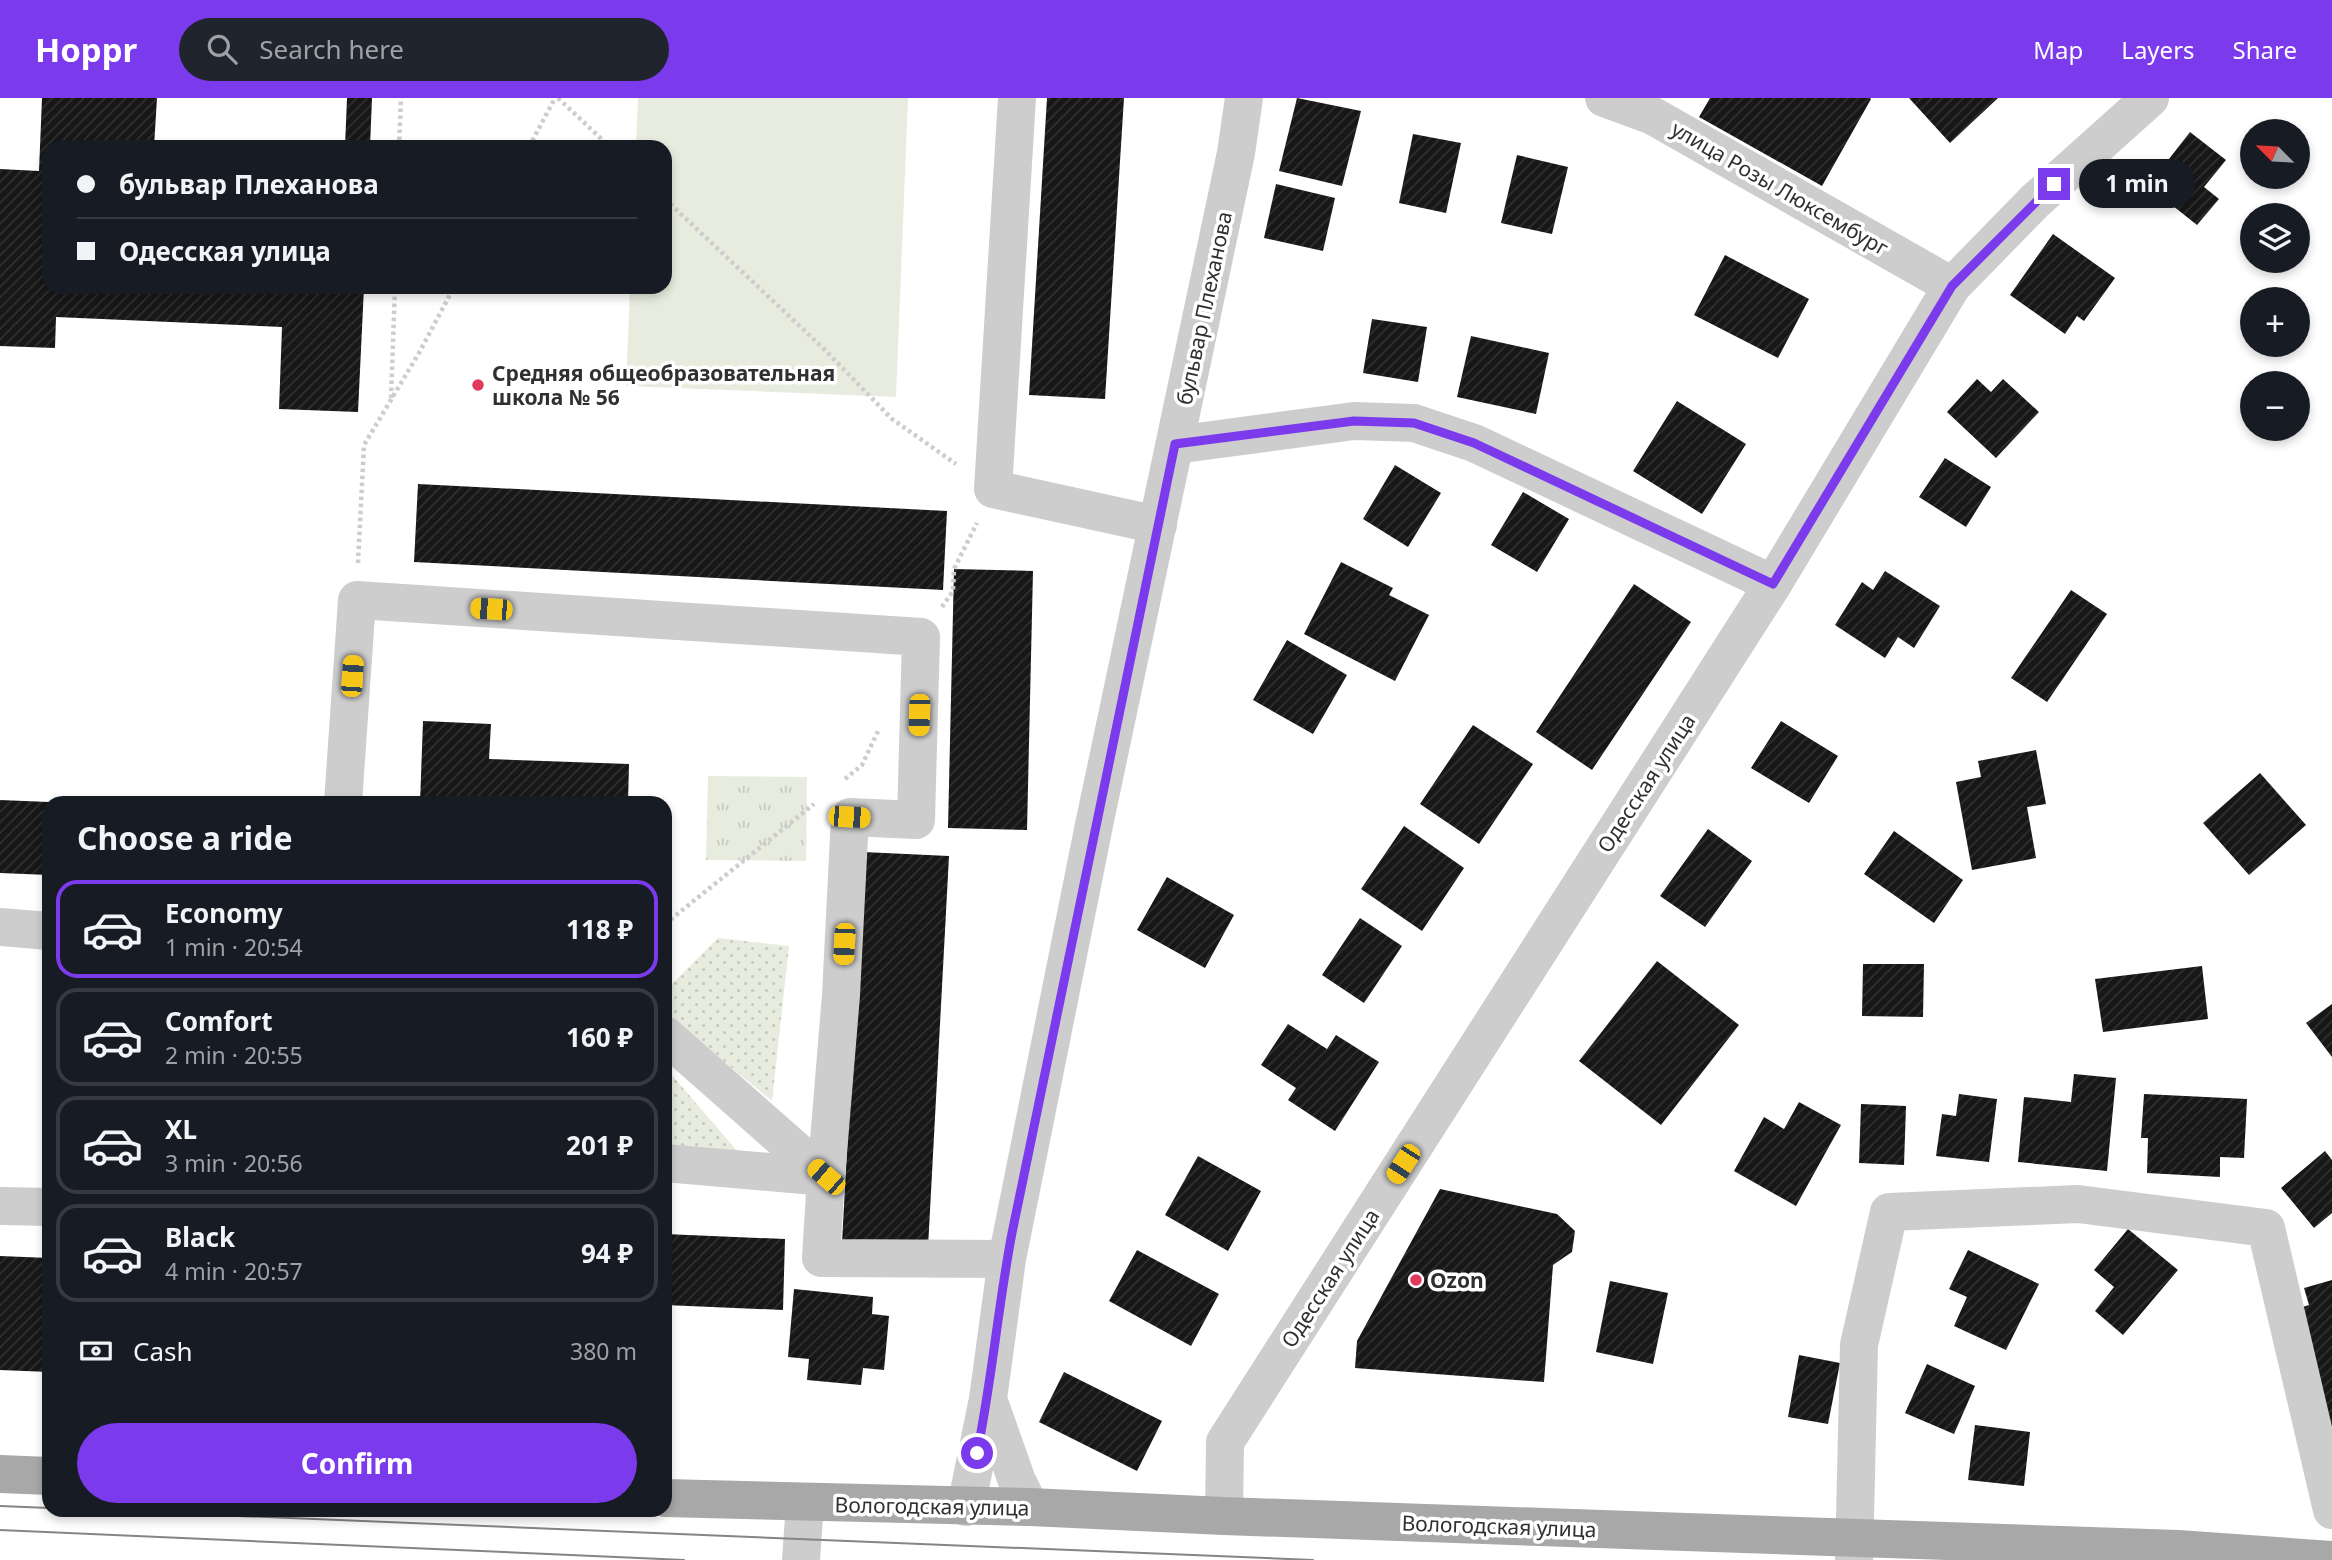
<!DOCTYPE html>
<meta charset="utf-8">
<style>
body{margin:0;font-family:"Noto Sans",sans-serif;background:#20242c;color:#f1f3f6;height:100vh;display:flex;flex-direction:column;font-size:26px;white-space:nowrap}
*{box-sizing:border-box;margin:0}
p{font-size:23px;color:#9ea1a6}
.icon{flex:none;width:38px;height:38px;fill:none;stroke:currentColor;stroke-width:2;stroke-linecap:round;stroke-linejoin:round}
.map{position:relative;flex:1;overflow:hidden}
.side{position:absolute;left:42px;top:698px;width:630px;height:721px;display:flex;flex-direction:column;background:#171b24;border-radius:21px;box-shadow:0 4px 10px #0003}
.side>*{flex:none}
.guide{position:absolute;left:42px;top:42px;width:630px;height:154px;border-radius:21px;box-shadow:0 4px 10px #0003;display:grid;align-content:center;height:154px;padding:0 35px;background:#171b24}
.needle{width:46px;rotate:294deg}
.fabs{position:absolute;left:2240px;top:21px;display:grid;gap:14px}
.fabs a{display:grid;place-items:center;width:70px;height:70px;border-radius:50%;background:#171b24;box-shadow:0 4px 10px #0003;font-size:35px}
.end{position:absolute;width:32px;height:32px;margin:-16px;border:9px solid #7c3aed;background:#fff;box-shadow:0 0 0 4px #fff}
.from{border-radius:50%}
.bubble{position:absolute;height:49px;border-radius:24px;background:#171b24;box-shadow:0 4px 10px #0003;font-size:23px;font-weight:700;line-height:49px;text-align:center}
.car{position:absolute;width:21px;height:42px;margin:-21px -10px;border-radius:9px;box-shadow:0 0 5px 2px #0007;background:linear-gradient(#f5c518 24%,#345 0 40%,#f5c518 0 76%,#345 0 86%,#f5c518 0)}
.guide b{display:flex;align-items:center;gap:24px;height:66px;font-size:26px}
.guide b+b{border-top:2px solid #363941}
.guide i{width:18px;height:18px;background:#f1f3f6}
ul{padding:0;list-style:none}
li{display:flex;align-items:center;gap:21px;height:98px;margin:0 14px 10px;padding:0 21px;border:4px solid #363941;border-radius:21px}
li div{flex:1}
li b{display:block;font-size:26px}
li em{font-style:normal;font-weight:700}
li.current{border-color:#7c3aed}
li>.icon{width:63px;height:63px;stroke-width:1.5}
h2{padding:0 35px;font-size:32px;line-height:84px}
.pay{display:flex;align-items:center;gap:18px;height:77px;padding:0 35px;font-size:26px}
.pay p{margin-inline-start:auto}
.primary-button{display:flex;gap:14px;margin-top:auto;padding:14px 35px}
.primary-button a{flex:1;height:80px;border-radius:42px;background:#7c3aed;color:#fff;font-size:28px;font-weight:700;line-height:80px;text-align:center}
header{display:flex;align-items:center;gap:42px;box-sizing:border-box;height:98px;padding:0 35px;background:#7c3aed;color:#fff}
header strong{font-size:33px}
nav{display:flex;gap:38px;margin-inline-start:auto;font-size:24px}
.search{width:490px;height:63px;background:#20242c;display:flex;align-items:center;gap:18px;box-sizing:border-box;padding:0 24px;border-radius:38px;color:#9ea1a6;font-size:26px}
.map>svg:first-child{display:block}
.grass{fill:url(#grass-dots)}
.park{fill:url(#park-tufts)}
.garden{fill:#e8ecde}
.building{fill:url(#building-hatch)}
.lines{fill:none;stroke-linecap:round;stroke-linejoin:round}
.path{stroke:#cdcdcd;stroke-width:4.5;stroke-dasharray:3.5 3.5;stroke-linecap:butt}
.minor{stroke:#cdcdcd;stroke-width:38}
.major{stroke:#a8a8a8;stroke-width:38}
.tram{stroke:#858585;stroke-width:2}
.route{stroke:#7c3aed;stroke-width:9}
.poi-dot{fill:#e1385c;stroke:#fff;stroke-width:2.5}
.labels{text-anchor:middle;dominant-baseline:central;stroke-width:7;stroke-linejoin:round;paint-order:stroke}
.street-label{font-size:21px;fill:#303030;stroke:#fff}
.poi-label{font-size:21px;font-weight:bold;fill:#303030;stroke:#fff;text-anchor:start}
</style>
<header>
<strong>Hoppr</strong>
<div class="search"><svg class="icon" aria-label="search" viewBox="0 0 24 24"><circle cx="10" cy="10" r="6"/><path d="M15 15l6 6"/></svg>Search here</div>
<nav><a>Map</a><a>Layers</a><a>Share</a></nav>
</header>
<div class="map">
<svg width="2332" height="1462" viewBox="0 0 2332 1462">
<defs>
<pattern id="grass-dots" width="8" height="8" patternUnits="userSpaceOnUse" patternTransform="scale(1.75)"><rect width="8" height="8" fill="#e8ecde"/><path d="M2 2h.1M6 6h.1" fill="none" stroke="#c7cbbf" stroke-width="1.8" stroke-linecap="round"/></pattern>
<pattern id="park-tufts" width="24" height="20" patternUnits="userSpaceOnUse" patternTransform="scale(1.75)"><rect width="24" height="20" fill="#e8ecde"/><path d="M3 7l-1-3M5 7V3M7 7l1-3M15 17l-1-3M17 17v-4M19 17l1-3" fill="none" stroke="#c7cbbf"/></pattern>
<pattern id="building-hatch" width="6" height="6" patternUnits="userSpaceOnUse" patternTransform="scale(1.75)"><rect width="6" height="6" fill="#171717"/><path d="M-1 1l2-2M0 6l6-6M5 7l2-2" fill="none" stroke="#303030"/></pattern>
</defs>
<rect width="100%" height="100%" fill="#fff"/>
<path class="grass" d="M718,840L789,848L772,1003L670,919L672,886Z
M665,969L745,1062L665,1054Z"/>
<path class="park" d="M708,678L807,679L806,763L706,762Z"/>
<path class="garden" d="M638,0H908L896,299L626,288L630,189H665V49H636Z"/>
<path class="building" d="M42,0H157L154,49H49V189H364L358,314L279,311L282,229L56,219L55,250L0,248V71L39,73Z
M347,0H372L370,49H345Z
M1047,0H1124L1105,301L1029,297Z
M1297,0L1361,13L1342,88L1279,73Z
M1710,0H1870L1871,1L1822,88L1699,19Z
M1909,0H1998L1950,45Z
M2190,34L2226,62L2204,89L2219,101L2197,127L2148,88Z
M1413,36L1461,45L1446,115L1399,105Z
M1517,57L1568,69L1552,136L1501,125Z
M1276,86L1335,100L1323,153L1264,140Z
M2053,136L2115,180L2084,223L2077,218L2065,236L2010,197Z
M1725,157L1809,201L1778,260L1694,217Z
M1372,221L1427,229L1418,284L1363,275Z
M1471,238L1549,255L1536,316L1457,299Z
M1977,281L1991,294L2003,281L2039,314L1996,360L1947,314Z
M1677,303L1746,346L1702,416L1633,373Z
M1945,360L1991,389L1966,429L1919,399Z
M1395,367L1441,395L1408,449L1363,421Z
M418,386L947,413L943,492L414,464Z
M1523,394L1569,421L1537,474L1491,447Z
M1341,464L1393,490L1389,497L1429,517L1395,583L1304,536Z
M954,471L1033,473L1027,732L948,730Z
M1885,473L1940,508L1914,550L1898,539L1885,560L1835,527L1862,484L1873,492Z
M1634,486L1691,524L1592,672L1536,634Z
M2071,492L2107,516L2047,604L2011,580Z
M1287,542L1347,577L1313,636L1253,602Z
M423,623L491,626L489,661L629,666L628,705H420Z
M1781,623L1838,658L1809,705L1751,670Z
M1473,627L1533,666L1479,746L1420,706Z
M2036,652L2046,706L2027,709L2036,760L1972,772L1956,684L1981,679L1978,663Z
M2260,675L2306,727L2249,777L2203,725Z
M0,702L49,704V777L0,775Z
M1404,728L1464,770L1422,833L1361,791Z
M1708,731L1752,763L1705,829L1660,798Z
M1894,733L1963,782L1934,825L1864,776Z
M863,754L949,758L928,1150L842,1145Z
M1167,779L1234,817L1205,870L1137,832Z
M1360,820L1402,848L1364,905L1322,877Z
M1657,863L1739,927L1661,1027L1579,963Z
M1863,866H1924L1923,919L1862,918Z
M2202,868L2208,921L2103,934L2095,881Z
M2332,906V959L2306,925Z
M1288,926L1327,951L1336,937L1379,964L1335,1033L1288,1002L1296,990L1261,967Z
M2074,976L2116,980L2107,1073L2018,1064L2024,999L2071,1004Z
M1959,996L1997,1001L1989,1064L1936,1058L1942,1016L1956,1018Z
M2144,996L2247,1001L2244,1060L2220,1059V1079L2147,1075L2148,1040H2141Z
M1799,1004L1841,1027L1796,1108L1734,1073L1764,1019L1784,1031Z
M1861,1006L1906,1008L1904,1067L1859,1065Z
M2325,1053L2332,1062V1115L2314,1130L2281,1090Z
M1198,1058L1261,1093L1228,1153L1165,1117Z
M1440,1091L1557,1116L1575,1133L1572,1154L1553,1167L1544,1284L1355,1270L1357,1243Z
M2128,1131L2178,1172L2123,1237L2095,1213L2114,1189L2094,1172Z
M665,1136L785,1141L783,1212L665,1207Z
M1137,1152L1219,1196L1191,1248L1109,1203Z
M1968,1152L2039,1186L2006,1252L1954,1228L1967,1199L1949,1191Z
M0,1158L49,1160V1274L0,1272Z
M2332,1182V1357L2289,1213L2309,1207L2304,1190Z
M1610,1183L1668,1195L1653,1266L1596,1254Z
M794,1191L873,1199L872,1216L889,1218L884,1272L863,1270L861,1287L807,1282L809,1261L788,1259Z
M1799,1257L1840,1265L1828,1326L1788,1319Z
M1927,1266L1975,1288L1954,1336L1905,1315Z
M1064,1274L1162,1323L1137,1373L1039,1324Z
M1975,1327L2030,1334L2024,1388L1968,1382Z"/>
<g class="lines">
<path class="path" d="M558,0L610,49
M399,49L401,0
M529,49L555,0
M665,101L825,252L892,321L956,366
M391,300L395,189
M358,465L364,347L419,255L454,189
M942,509L953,493L954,471L977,425
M845,681L862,667L879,631
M665,826L814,706"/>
<path class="minor" d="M1017,0L993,391L1158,427
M1604,0L1653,18L1952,188
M1175,347L1354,323L1414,325L1474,345L1773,486
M343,705L357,502L921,539L916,722L850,719L841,897L826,1079
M0,829L49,833
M665,937L826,1079
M665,1065L826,1079L821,1160L1007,1161
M0,1108L49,1109
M988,1301L1017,1383L1030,1409
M966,1409L988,1301L1007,1161L1094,727L1236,55L1244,0
M1224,1418L1225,1344L1773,486L1952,188L2035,103L2150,0
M801,1462L805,1405
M1854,1462L1859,1247L1889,1114L2078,1106L2266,1130L2332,1412"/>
<path class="major" d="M0,1376L49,1378
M665,1400L1030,1409L1224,1418L2178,1451L2332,1462"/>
<path class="tram" d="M0,1408L49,1410
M94,1412L1313,1462
M0,1432L684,1462"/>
</g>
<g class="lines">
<path class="route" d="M977,1355C992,1282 998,1208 1012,1135C1064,872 1119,609 1175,346L1354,323L1414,325L1474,345L1773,486L1952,188L2054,86"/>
</g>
<g class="poi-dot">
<circle cx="478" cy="287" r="7"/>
<circle cx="1416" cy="1182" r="7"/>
</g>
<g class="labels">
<g class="street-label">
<text transform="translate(1780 90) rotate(30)">улица Розы Люксембург</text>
<text transform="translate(1204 210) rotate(-78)">бульвар Плеханова</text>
<text transform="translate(1646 685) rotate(-57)">Одесская улица</text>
<text transform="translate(1330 1180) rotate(-57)">Одесская улица</text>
<text transform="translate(932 1408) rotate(1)">Вологодская улица</text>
<text transform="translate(1499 1428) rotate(2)">Вологодская улица</text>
</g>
<g class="poi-label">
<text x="492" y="275">Средняя общеобразовательная<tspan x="492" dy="24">школа № 56</tspan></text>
<text x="1430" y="1182">Ozon</text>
</g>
</g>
</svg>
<div class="fabs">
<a><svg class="needle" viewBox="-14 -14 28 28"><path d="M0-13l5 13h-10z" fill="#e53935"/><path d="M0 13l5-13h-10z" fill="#9ea1a6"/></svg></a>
<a><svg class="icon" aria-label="layers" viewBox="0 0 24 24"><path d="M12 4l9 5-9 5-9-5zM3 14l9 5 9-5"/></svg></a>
<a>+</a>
<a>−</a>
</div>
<i class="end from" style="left:977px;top:1355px"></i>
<i class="end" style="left:2054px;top:86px"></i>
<div class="bubble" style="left:2079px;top:61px;width:116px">1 min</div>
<i class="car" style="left:491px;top:511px;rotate:274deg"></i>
<i class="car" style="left:352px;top:578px;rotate:4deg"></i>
<i class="car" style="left:919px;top:617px;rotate:182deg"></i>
<i class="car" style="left:849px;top:719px;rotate:93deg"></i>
<i class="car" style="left:844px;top:846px;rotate:183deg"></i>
<i class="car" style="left:1403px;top:1066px;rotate:213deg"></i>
<i class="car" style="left:826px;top:1079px;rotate:311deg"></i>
<div class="guide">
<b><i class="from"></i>бульвар Плеханова</b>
<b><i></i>Одесская улица</b>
</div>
<section class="side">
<h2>Choose a ride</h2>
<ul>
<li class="current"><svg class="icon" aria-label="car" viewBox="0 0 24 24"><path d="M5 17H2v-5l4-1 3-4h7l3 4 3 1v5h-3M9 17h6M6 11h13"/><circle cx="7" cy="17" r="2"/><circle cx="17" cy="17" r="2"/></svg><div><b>Economy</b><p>1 min · 20:54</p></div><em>118 ₽</em></li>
<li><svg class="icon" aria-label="car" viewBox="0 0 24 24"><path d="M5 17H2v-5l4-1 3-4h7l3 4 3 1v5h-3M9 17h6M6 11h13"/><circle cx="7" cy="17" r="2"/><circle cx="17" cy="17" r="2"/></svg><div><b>Comfort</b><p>2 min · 20:55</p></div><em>160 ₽</em></li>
<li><svg class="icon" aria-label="car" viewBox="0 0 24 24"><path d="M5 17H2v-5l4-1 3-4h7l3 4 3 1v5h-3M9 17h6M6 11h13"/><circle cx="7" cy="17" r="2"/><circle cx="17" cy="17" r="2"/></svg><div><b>XL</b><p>3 min · 20:56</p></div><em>201 ₽</em></li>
<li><svg class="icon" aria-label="car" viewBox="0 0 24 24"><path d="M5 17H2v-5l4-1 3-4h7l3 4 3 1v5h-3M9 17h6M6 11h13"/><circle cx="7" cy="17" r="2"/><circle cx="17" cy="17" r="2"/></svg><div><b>Black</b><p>4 min · 20:57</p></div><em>94 ₽</em></li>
</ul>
<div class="pay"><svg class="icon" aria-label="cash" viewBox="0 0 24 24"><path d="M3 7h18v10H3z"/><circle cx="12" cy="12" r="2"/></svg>Cash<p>380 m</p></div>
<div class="primary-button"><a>Confirm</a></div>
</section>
</div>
